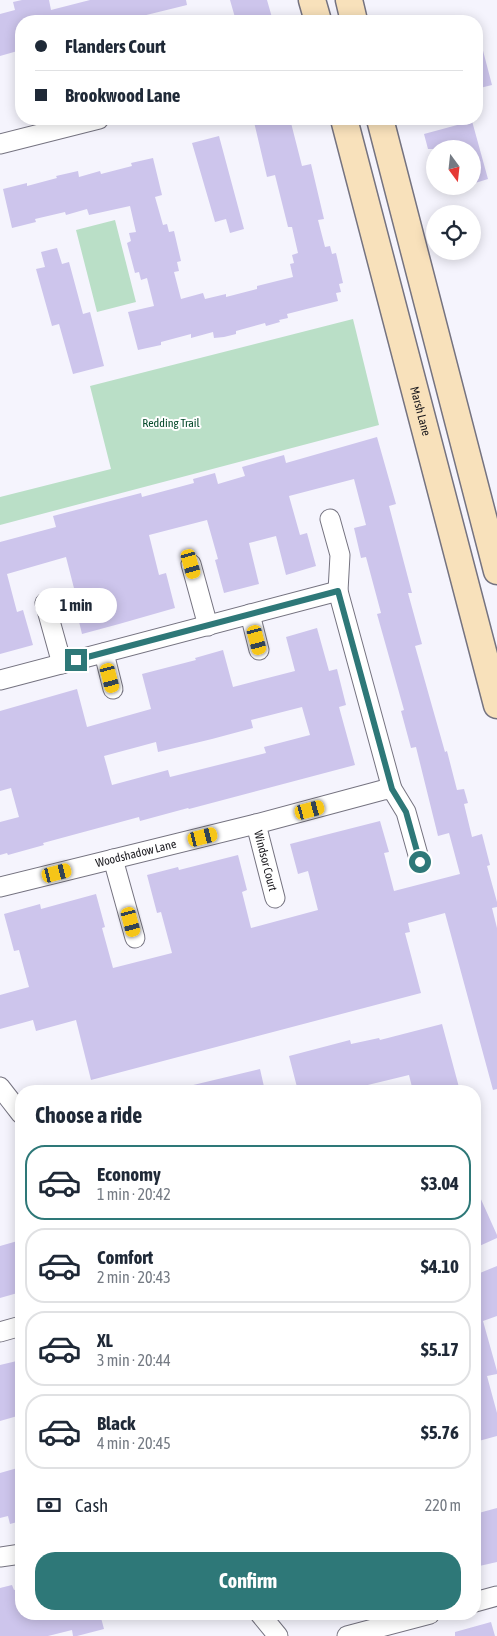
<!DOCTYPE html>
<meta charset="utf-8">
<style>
body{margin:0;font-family:"Asap Condensed",sans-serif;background:#f6f6f7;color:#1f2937;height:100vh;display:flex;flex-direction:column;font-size:19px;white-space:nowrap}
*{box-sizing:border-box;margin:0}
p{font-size:16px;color:#747a83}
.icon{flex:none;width:28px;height:28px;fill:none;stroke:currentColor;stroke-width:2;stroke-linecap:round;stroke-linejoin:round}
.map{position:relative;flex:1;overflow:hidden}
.details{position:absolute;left:15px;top:1085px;width:466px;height:535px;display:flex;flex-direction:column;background:#fff;border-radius:20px;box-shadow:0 2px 12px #0003}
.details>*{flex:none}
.top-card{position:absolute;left:15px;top:15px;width:468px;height:110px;border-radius:20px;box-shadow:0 2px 12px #0003;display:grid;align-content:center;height:110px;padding:0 20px;background:#fff}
.needle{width:32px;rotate:165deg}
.buttons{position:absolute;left:426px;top:140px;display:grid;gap:10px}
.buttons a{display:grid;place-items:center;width:55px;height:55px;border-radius:50%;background:#fff;box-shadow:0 2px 12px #0003;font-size:25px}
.end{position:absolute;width:22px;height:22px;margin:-11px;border:6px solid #2e7878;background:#fff;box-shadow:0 0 0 2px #fff}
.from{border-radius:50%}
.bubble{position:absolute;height:35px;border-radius:18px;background:#fff;box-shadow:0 2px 12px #0003;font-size:16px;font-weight:700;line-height:35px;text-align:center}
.car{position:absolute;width:15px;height:30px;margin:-15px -8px;border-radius:6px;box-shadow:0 0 4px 1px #0007;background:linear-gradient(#f5c518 24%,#345 0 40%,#f5c518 0 76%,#345 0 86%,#f5c518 0)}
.top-card b{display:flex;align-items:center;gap:18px;height:48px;font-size:19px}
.top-card b+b{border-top:1px solid #e0e1e3}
.top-card i{width:12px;height:12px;background:#1f2937}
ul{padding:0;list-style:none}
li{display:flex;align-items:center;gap:15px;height:75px;margin:0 10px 8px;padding:0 10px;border:2px solid #e0e1e3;border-radius:20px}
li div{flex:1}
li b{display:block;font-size:19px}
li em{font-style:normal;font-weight:700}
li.selected{border-color:#2e7878}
li>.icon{width:45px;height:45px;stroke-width:1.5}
h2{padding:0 20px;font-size:22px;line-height:60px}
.pay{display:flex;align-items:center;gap:12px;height:55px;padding:0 20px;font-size:19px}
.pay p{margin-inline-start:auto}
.action{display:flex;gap:10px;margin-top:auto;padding:10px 20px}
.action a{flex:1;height:58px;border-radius:20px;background:#2e7878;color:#fff;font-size:20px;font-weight:700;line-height:58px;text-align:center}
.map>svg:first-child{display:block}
.green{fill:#badfc7}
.building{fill:#cdc5ec;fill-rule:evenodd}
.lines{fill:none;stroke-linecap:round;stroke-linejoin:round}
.minor-casing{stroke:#757380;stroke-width:21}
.secondary-casing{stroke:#757380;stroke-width:29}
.minor{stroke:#fff;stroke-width:19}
.secondary{stroke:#f8e1bb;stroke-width:26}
.route{stroke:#2e7878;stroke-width:6}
.labels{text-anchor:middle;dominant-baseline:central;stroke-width:4;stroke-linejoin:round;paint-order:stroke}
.street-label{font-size:12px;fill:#19181d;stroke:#fff}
.park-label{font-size:12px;fill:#074b2c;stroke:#fff}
</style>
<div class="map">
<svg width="497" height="1636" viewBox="0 0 497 1636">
<rect width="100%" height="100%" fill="#f5f4fd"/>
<path class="green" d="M115,220L136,302L97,312L76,230Z
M353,319L379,425L0,525V497L111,469L90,386Z"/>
<path class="building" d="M22,0H49L51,10L90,0H186L187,5L122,21H21V50L0,56V14L15,10L13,2Z
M230,0H267L273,21H236Z
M481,43L492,85L476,89V44Z
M267,119H290L302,166L311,164L324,219L318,220L325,247L330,246L332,254L336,253L343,283L339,284L341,292L336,293L338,301L287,314L288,318L279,320L280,322L266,326L265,323L236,331V334L224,337L214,338L213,332L191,338V334L161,342V345L138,350L128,312L154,306L147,278L141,280L139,272L135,273L127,243L131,241L129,233L136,232L130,206L89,215L87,209L66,215L65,212L35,219L36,222L12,228L3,189L27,183V186L57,178L56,176L78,171L79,177L100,171L101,174L132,166L131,163L153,158L162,195L155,197L163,225L167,224L169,232L174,231L181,261L177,262L179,271L174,272L181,299L203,293L205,299L226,294V297L257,289V286L293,277L290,264L294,263L292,255L298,253L292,227H288L275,175L267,177L254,122Z
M472,121L488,179L472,184V149H428L424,134Z
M219,136L244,229L230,233L226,219L215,222L192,143Z
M57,248L62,264L69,262L83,314L90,312L104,366L73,374L59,324L52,326L36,269L45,267L41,252Z
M377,437L396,504L389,506L412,593H408L422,644L415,646L445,752L447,751L457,790L464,789L468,803L464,804L472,837L482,834L490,865L487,866L497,902V907L492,908L497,928V1089L493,1090L445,913L408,923L410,932L405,933L421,993L91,1080L76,1020L36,1031L33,1020L0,1029V995L29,987L19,950L14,951L4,914L40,904L41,909L96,894L105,927L102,928L113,968L172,953L161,912L157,913L147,875L178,867L179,870L238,855L247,890L242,892L251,928L318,910L308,871L298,874L290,844L325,835L380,821L389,852L384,853L394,891L460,874L449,833L438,836L416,747L411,748L401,711L404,710L377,614L381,613L366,557L361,558L354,528L366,525L354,479L289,496L300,535L307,533L316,566L286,575L276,536L249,543L259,584L224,593L215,560L218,559L207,520L149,535L159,575L166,573L175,608L119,624L82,634L73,597L76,596L66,557L7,574L17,612L23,610L33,645L0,654V542L56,527L53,516L141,493L142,497L194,483L193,479L215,473L218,484L245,476L242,467L284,455L286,463Z
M317,628L329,671L337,669L346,705L339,707L355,765L189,809L188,808L140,821L139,817L43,843L44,845L8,855L7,853L0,855V822L19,817L11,788L0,791V711L77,689L87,727L151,709L142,674L196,660L195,658L223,650L233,687L295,671L286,637ZM302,707L310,735L264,747L266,753L170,777L168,770L112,785L104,756L156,742L158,752L212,739L253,728L251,720Z
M442,1024L460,1091H413L409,1075L343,1091H298L289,1056L350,1040L351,1044L379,1038L380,1040Z
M260,1069L265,1091H190L189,1086Z
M475,1186L497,1235V1238L475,1248Z
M21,1240V1292L0,1298V1246Z
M497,1266V1316L483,1321L497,1371V1374L487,1376L497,1413V1436L475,1442V1275Z
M21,1360V1415L0,1421V1365Z
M21,1467V1521L10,1524L8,1516L0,1518V1473Z
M497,1508V1562L475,1567V1514Z
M12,1585L14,1590L21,1588V1614H100L104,1629L77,1636H73L72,1630L48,1636H0V1588Z
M491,1622L495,1636H455V1632Z"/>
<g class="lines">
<defs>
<g id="minor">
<path d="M0,144L99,119"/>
<path d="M330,519L340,555L338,591L392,789L406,812L420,862"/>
<path d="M191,564L208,626"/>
<path d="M45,603L62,664"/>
<path d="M250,614L259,650"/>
<path d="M104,653L113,689"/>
<path d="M0,680L338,591"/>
<path id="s1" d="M256,824L275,898"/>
<path d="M113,859L135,938"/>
<path id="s2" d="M0,887L256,824L383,790L392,789"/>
<path d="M0,1087L21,1114"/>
<path d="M0,1332L21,1326"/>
<path d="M0,1557L21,1554"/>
<path d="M475,1602L497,1596"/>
<path d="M260,1614L278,1636"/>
<path d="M347,1636L430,1614"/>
</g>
<g id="secondary">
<path d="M312,0L318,21"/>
<path d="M349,0L354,21"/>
<path id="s3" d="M344,119L497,705"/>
<path d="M380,119L497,571"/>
</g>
</defs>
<use href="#minor" class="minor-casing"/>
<use href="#secondary" class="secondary-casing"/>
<use href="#minor" class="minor"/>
<use href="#secondary" class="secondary"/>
</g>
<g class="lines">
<path class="route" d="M76,660L338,591L392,789L406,812L420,862"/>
</g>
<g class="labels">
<g class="street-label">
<text stroke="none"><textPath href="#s3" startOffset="302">Marsh Lane</textPath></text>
<text stroke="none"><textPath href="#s2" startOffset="140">Woodshadow Lane</textPath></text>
<text stroke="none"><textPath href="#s1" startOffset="38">Windsor Court</textPath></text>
</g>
<g class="park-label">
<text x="171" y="423">Redding Trail</text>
</g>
</g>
</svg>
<div class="buttons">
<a><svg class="needle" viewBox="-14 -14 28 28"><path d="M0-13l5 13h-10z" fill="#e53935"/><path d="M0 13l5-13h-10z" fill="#747a83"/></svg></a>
<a><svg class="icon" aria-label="locate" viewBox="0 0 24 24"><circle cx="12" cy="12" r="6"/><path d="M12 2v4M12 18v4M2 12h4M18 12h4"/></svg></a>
</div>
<i class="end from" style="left:420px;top:862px"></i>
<i class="end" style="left:76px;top:660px"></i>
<div class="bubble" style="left:35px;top:588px;width:82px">1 min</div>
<i class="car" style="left:191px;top:564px;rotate:164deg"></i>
<i class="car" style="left:257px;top:640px;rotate:165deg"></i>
<i class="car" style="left:110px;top:678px;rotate:165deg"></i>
<i class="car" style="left:310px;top:810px;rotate:75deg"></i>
<i class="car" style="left:203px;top:837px;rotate:76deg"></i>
<i class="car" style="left:57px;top:873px;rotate:76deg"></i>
<i class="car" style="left:131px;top:922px;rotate:165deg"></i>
<div class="top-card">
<b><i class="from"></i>Flanders Court</b>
<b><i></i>Brookwood Lane</b>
</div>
<section class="details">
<h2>Choose a ride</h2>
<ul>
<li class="selected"><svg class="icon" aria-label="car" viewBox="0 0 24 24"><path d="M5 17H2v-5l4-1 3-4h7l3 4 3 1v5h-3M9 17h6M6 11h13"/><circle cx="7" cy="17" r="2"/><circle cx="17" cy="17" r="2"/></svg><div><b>Economy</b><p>1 min · 20:42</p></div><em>$3.04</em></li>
<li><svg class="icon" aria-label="car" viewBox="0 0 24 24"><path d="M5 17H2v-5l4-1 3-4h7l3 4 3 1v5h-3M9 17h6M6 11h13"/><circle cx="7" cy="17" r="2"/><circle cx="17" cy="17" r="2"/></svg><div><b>Comfort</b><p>2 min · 20:43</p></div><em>$4.10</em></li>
<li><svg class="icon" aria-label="car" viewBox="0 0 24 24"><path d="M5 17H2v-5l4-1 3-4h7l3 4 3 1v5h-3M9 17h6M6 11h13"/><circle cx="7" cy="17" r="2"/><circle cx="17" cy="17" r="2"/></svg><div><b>XL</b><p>3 min · 20:44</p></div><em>$5.17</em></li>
<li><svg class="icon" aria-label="car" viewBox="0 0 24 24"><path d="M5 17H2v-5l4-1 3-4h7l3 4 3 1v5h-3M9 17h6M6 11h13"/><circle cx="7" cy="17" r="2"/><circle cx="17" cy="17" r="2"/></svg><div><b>Black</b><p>4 min · 20:45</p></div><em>$5.76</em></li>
</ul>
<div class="pay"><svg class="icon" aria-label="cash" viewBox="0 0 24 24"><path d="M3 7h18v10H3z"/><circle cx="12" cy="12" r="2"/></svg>Cash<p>220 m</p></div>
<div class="action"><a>Confirm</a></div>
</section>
</div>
